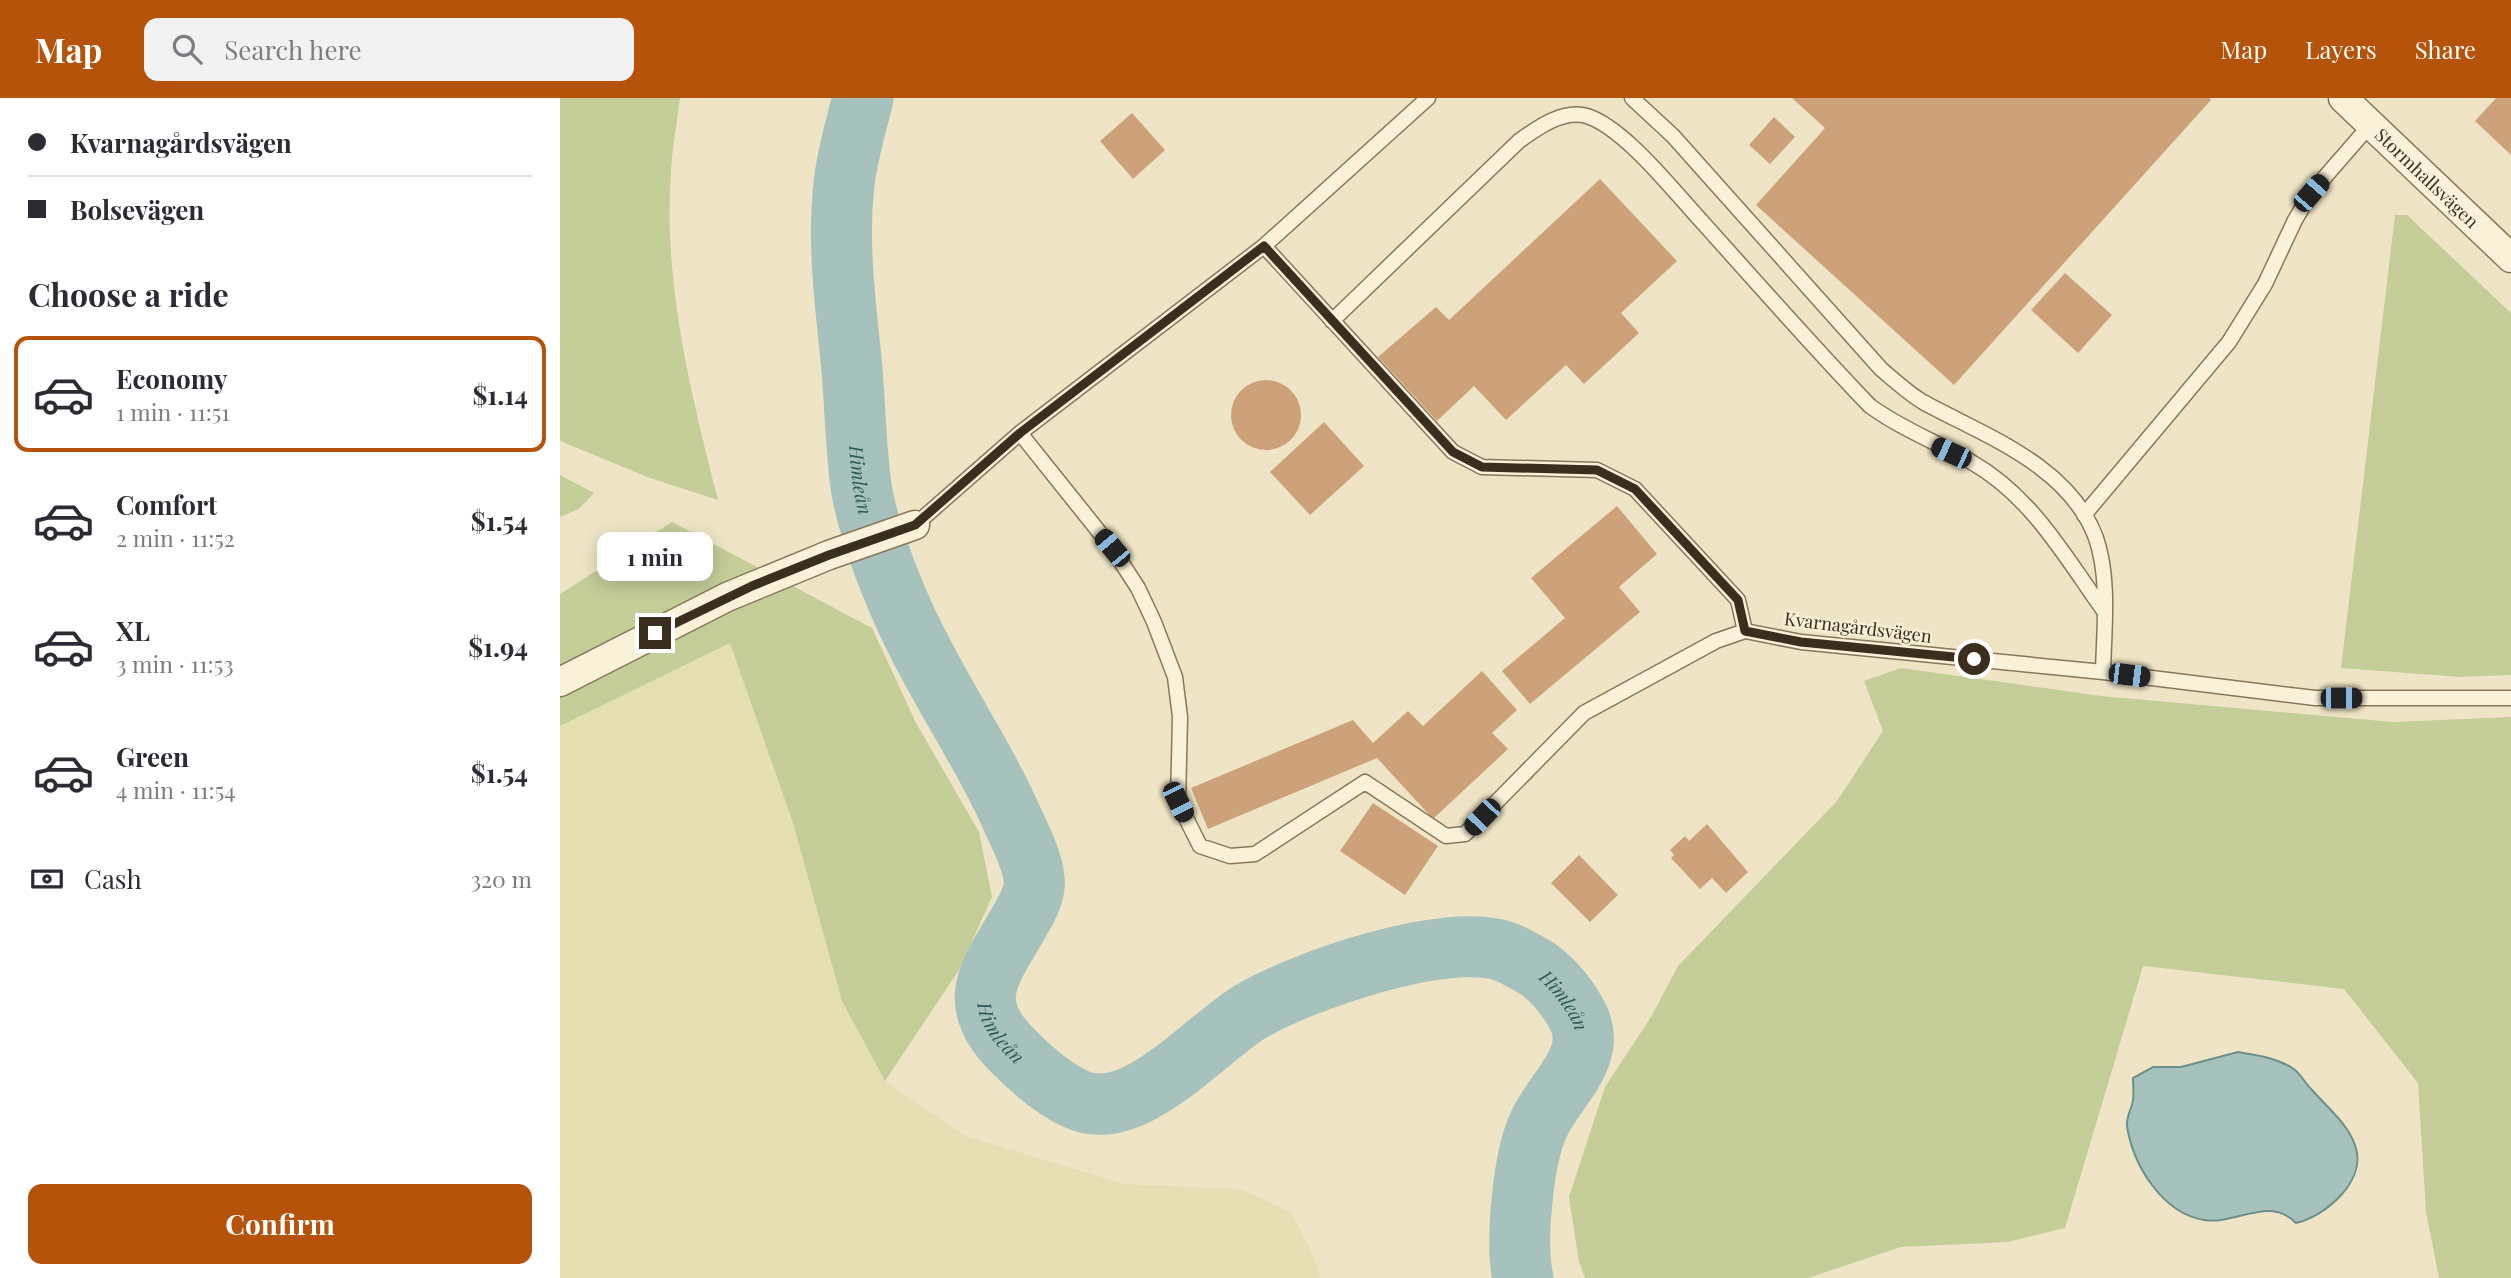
<!DOCTYPE html>
<meta charset="utf-8">
<style>
body{margin:0;font-family:"Playfair Display",serif;background:#f2f2f3;color:#2b2b33;height:100vh;display:flex;flex-direction:column;font-size:26px;white-space:nowrap}
*{box-sizing:border-box;margin:0}
p{font-size:23px;color:#7c7c81}
.icon{flex:none;width:38px;height:38px;fill:none;stroke:currentColor;stroke-width:2;stroke-linecap:round;stroke-linejoin:round}
.map{position:relative;flex:1;overflow:hidden}
.details{display:flex;flex-direction:column;background:#fff;width:560px}
.details>*{flex:none}
.top-card{display:grid;align-content:center;height:154px;padding:0 28px;background:#fff}
.end{position:absolute;width:32px;height:32px;margin:-16px;border:9px solid #3a2e1f;background:#fff;box-shadow:0 0 0 4px #fff}
.from{border-radius:50%}
.bubble{position:absolute;height:49px;border-radius:14px;background:#fff;box-shadow:0 4px 18px #0003;font-size:23px;font-weight:700;line-height:49px;text-align:center}
.car{position:absolute;width:21px;height:42px;margin:-21px -10px;border-radius:9px;box-shadow:0 0 5px 2px #0007;background:linear-gradient(#222 24%,#8ab4d8 0 40%,#222 0 76%,#8ab4d8 0 86%,#222 0)}
.top-card b{display:flex;align-items:center;gap:24px;height:66px;font-size:26px}
.top-card b+b{border-top:2px solid #e1e1e2}
.top-card i{width:18px;height:18px;background:#2b2b33}
ul{padding:0;list-style:none}
li{display:flex;align-items:center;gap:21px;height:116px;margin:0 14px 10px;padding:0 14px;border:4px solid transparent;border-radius:14px}
li div{flex:1}
li b{display:block;font-size:26px}
li em{font-style:normal;font-weight:700}
li.active{border-color:#b45309}
li>.icon{width:63px;height:63px;stroke-width:1.5}
h2{padding:0 28px;font-size:32px;line-height:84px}
.pay{display:flex;align-items:center;gap:18px;height:77px;padding:0 28px;font-size:26px}
.pay p{margin-inline-start:auto}
.primary-button{display:flex;gap:14px;margin-top:auto;padding:14px 28px}
.primary-button a{flex:1;height:80px;border-radius:14px;background:#b45309;color:#fff;font-size:28px;font-weight:700;line-height:80px;text-align:center}
header{display:flex;align-items:center;gap:42px;box-sizing:border-box;height:98px;padding:0 35px;background:#b45309;color:#fff}
header strong{font-size:33px}
nav{display:flex;gap:38px;margin-inline-start:auto;font-size:24px}
.search{width:490px;height:63px;background:#f2f2f3;display:flex;align-items:center;gap:18px;box-sizing:border-box;padding:0 24px;border-radius:14px;color:#7c7c81;font-size:26px}
main{display:flex;flex:1;min-height:0}
.map>svg:first-child{display:block}
.farmland{fill:#e5dfb3}
.green{fill:#c5cd99}
.water{fill:#a7c2bc;stroke:#6d918a;stroke-width:2}
.lines{fill:none;stroke-linecap:round;stroke-linejoin:round}
.river{stroke:#a7c2bc;stroke-width:61}
.building{fill:#cda27b}
.service-casing{stroke:#8a775b;stroke-width:17}
.minor-casing{stroke:#8a775b;stroke-width:31}
.service{stroke:#f9f1d9;stroke-width:14}
.minor{stroke:#f9f1d9;stroke-width:28}
.route{stroke:#3a2e1f;stroke-width:9}
.labels{text-anchor:middle;dominant-baseline:central;stroke-width:5;stroke-linejoin:round;paint-order:stroke}
.street-label{font-size:18px;fill:#3a2e1f;stroke:#f6eed5}
.water-label{font-size:19px;font-style:italic;fill:#2e5a5a;stroke:#f6eed5}
</style>
<header>
<strong>Map</strong>
<div class="search"><svg class="icon" aria-label="search" viewBox="0 0 24 24"><circle cx="10" cy="10" r="6"/><path d="M15 15l6 6"/></svg>Search here</div>
<nav><a>Map</a><a>Layers</a><a>Share</a></nav>
</header>
<main>
<section class="details">
<div class="top-card">
<b><i class="from"></i>Kvarnagårdsvägen</b>
<b><i></i>Bolsevägen</b>
</div>
<h2>Choose a ride</h2>
<ul>
<li class="active"><svg class="icon" aria-label="car" viewBox="0 0 24 24"><path d="M5 17H2v-5l4-1 3-4h7l3 4 3 1v5h-3M9 17h6M6 11h13"/><circle cx="7" cy="17" r="2"/><circle cx="17" cy="17" r="2"/></svg><div><b>Economy</b><p>1 min · 11:51</p></div><em>$1.14</em></li>
<li><svg class="icon" aria-label="car" viewBox="0 0 24 24"><path d="M5 17H2v-5l4-1 3-4h7l3 4 3 1v5h-3M9 17h6M6 11h13"/><circle cx="7" cy="17" r="2"/><circle cx="17" cy="17" r="2"/></svg><div><b>Comfort</b><p>2 min · 11:52</p></div><em>$1.54</em></li>
<li><svg class="icon" aria-label="car" viewBox="0 0 24 24"><path d="M5 17H2v-5l4-1 3-4h7l3 4 3 1v5h-3M9 17h6M6 11h13"/><circle cx="7" cy="17" r="2"/><circle cx="17" cy="17" r="2"/></svg><div><b>XL</b><p>3 min · 11:53</p></div><em>$1.94</em></li>
<li><svg class="icon" aria-label="car" viewBox="0 0 24 24"><path d="M5 17H2v-5l4-1 3-4h7l3 4 3 1v5h-3M9 17h6M6 11h13"/><circle cx="7" cy="17" r="2"/><circle cx="17" cy="17" r="2"/></svg><div><b>Green</b><p>4 min · 11:54</p></div><em>$1.54</em></li>
</ul>
<div class="pay"><svg class="icon" aria-label="cash" viewBox="0 0 24 24"><path d="M3 7h18v10H3z"/><circle cx="12" cy="12" r="2"/></svg>Cash<p>320 m</p></div>
<div class="primary-button"><a>Confirm</a></div>
</section>
<div class="map">
<svg width="1951" height="1180" viewBox="0 0 1951 1180">
<rect width="100%" height="100%" fill="#efe5c6"/>
<path class="farmland" d="M170,545L233,725L282,903L325,983L406,1038L564,1086L680,1091L731,1114L755,1161L760,1180H0V628Z"/>
<path class="green" d="M0,0H120C117,25 112,50 111,74C103,185 131,296 158,402L90,380L0,343Z
M1835,117H1847L1951,215V577L1901,579L1781,570Z
M0,377L34,395L19,411L0,419Z
M112,424L312,530L356,625L419,734L432,799L399,872L325,983L282,903L233,725L170,545L0,628V496Z
M1341,570L1541,598L1833,624L1951,619V1180H1879L1866,1114L1858,985L1784,891L1583,868L1505,1130L1448,1144L1341,1149L1248,1180H1025L1019,1164L1009,1099L1045,989L1091,919L1118,868L1277,703L1323,633L1304,583Z"/>
<path class="water" d="M1678,954C1697,957 1719,960 1735,972C1741,977 1746,986 1752,992C1767,1009 1787,1025 1795,1047C1808,1082 1766,1118 1736,1125C1709,1097 1677,1127 1644,1122C1602,1115 1573,1067 1567,1028C1566,1018 1572,1011 1573,1002C1574,995 1573,987 1573,980L1593,969H1621Z"/>
<g class="lines">
<path class="river" id="s1" d="M303,0C296,28 287,58 284,86C277,148 286,210 292,271C295,310 296,350 301,388C308,434 336,503 357,544C388,606 427,663 454,725C462,742 472,762 474,780C476,792 469,807 463,817C433,872 400,901 454,954C470,970 494,991 516,1001C573,1028 644,942 690,914C742,883 884,834 943,853C954,857 968,865 978,871C993,882 1007,899 1016,915C1041,957 996,989 979,1026C963,1059 955,1145 963,1180"/>
</g>
<path class="building" d="M1232,0H1649L1651,2L1394,287L1196,107L1265,30Z
M1936,0H1951V57L1915,23Z
M572,15L605,52L573,81L540,43Z
M1214,19L1235,39L1210,66L1189,47Z
M1040,81L1117,163L1061,215L1079,235L1024,286L1006,267L946,322L914,288L877,323L818,259L876,209L889,222Z
M1505,175L1552,217L1518,255L1471,212Z
M671 317a35 35 0 1 1 70 0a35 35 0 1 1-70 0Z
M764,324L804,368L750,417L710,374Z
M1057,408L1097,456L1059,489L1080,514L970,606L942,573L1005,520L971,480Z
M922,573L957,612L932,635L948,651L873,721L817,660L648,731L631,690L793,622L813,645L848,613L863,628Z
M813,705L878,748L845,797L780,753Z
M1147,726L1188,774L1166,795L1152,780L1140,791L1111,760L1114,757L1110,752L1125,738L1129,743Z
M1019,757L1058,797L1030,824L991,785Z"/>
<g class="lines">
<defs>
<path id="service" d="M1072,0L1113,38L1321,271C1334,282 1348,295 1363,304C1425,338 1509,367 1536,440C1550,481 1544,531 1543,574
M704,148L893,354L922,369L1037,372L1075,391L1178,502L1185,533L1241,544L1543,574L1755,600H1951
M772,223L959,43C977,30 1003,11 1027,18C1065,30 1116,96 1144,126C1199,187 1253,249 1310,308C1343,332 1379,345 1413,365C1472,399 1506,460 1544,513
M460,335L552,450L578,490L594,524L615,579L620,619L618,704L640,748L670,758L695,756L805,684L886,738L905,736L1024,615L1156,543L1185,533
M1524,417L1669,244L1705,186L1735,122L1751,95L1811,26
M355,427L460,335L704,148L868,0"/>
<g id="minor">
<path id="s2" d="M1783,0L1951,160"/>
<path d="M0,584L167,499L269,457L355,427"/>
</g>
</defs>
<use href="#service" class="service-casing"/>
<use href="#minor" class="minor-casing"/>
<use href="#service" class="service"/>
<use href="#minor" class="minor"/>
</g>
<g class="lines">
<path class="route" d="M95,535L192,488L269,457L355,427L460,335L704,148L893,354L922,369L1037,372L1075,391L1178,502L1185,533L1241,544L1414,561"/>
</g>
<g class="labels">
<g class="street-label">
<text stroke="none"><textPath href="#s2" startOffset="116">Stormhallsvägen</textPath></text>
<text transform="translate(1298 529) rotate(7)">Kvarnagårdsvägen</text>
</g>
<g class="water-label">
<text stroke="none"><textPath href="#s1" startOffset="385">Himleån</textPath></text>
<text stroke="none"><textPath href="#s1" startOffset="1643">Himleån</textPath></text>
<text stroke="none"><textPath href="#s1" startOffset="992">Himleån</textPath></text>
</g>
</g>
</svg>
<i class="end from" style="left:1414px;top:561px"></i>
<i class="end" style="left:95px;top:535px"></i>
<div class="bubble" style="left:37px;top:434px;width:116px">1 min</div>
<i class="car" style="left:1751px;top:95px;rotate:41deg"></i>
<i class="car" style="left:1391px;top:355px;rotate:295deg"></i>
<i class="car" style="left:552px;top:450px;rotate:320deg"></i>
<i class="car" style="left:1569px;top:577px;rotate:97deg"></i>
<i class="car" style="left:1781px;top:600px;rotate:90deg"></i>
<i class="car" style="left:618px;top:704px;rotate:154deg"></i>
<i class="car" style="left:922px;top:719px;rotate:224deg"></i>
</div>
</main>
